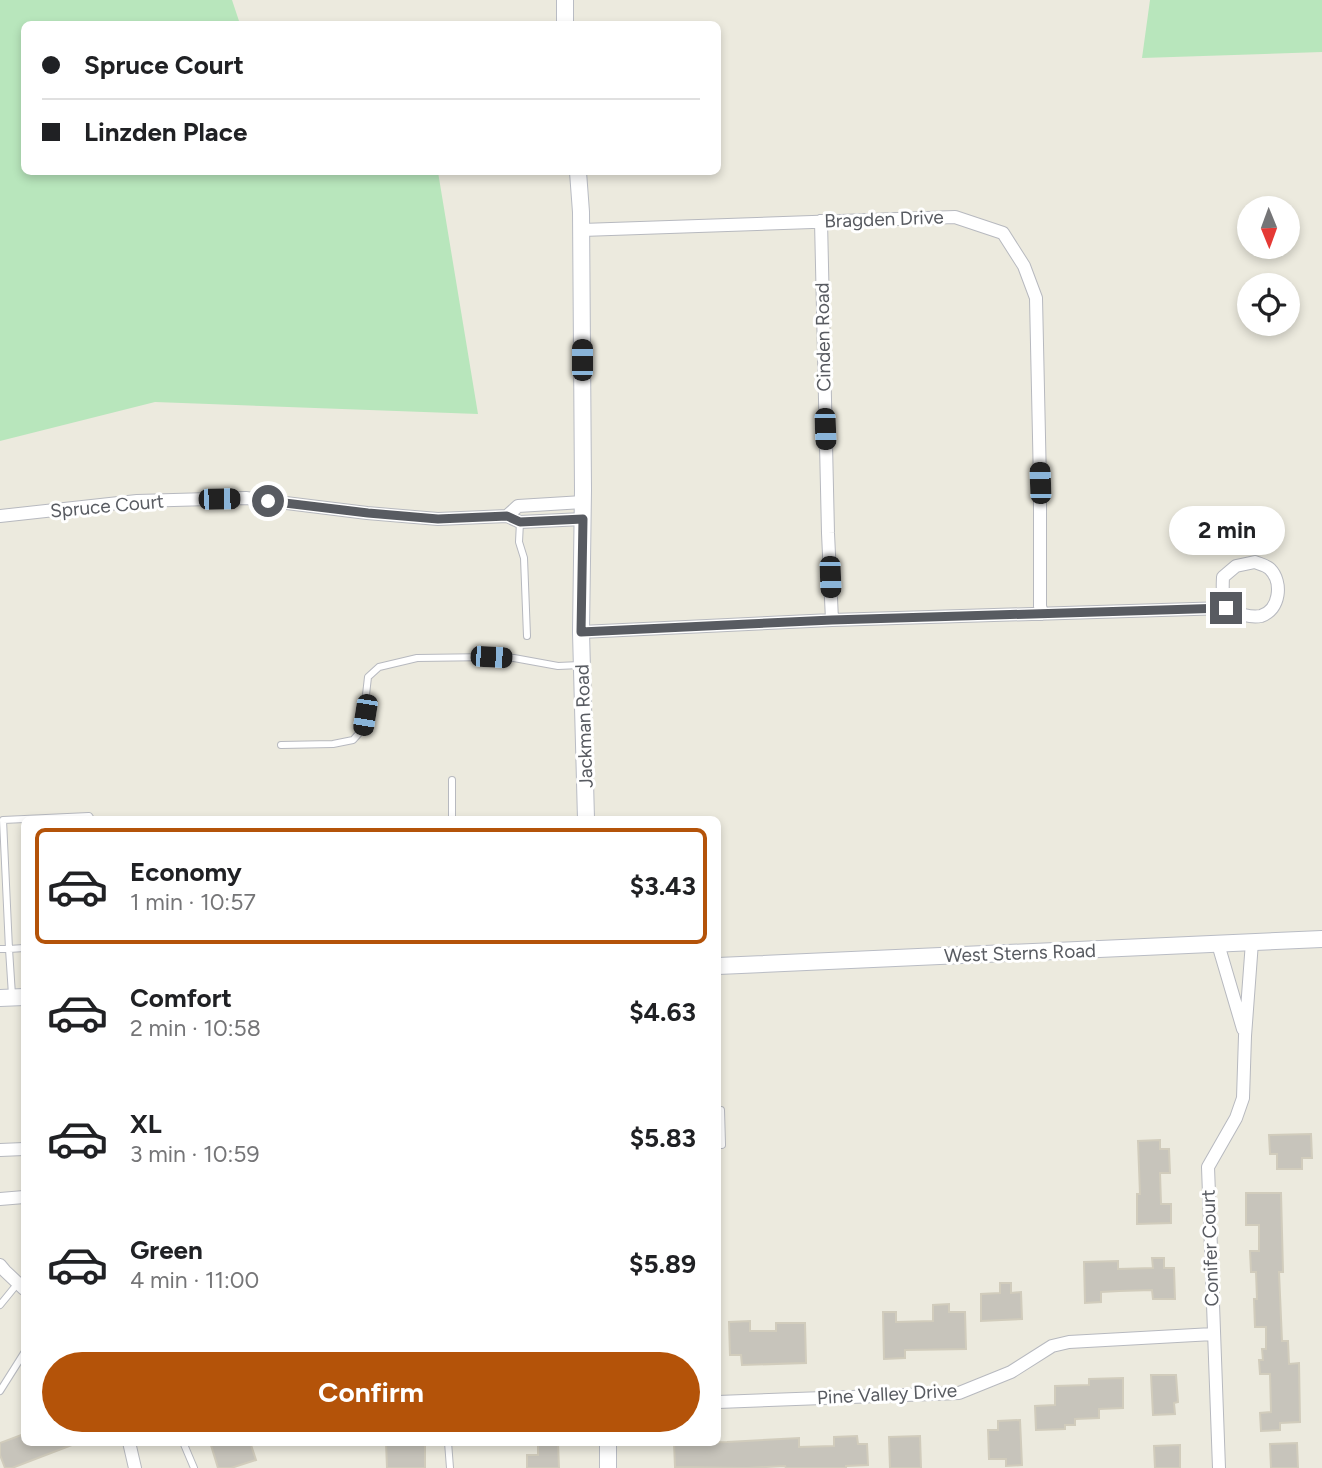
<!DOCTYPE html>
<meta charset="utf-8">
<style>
body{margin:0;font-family:Figtree,sans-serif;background:#f6f6f6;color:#202124;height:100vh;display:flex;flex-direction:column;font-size:26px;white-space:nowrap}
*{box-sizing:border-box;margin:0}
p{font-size:23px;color:#757577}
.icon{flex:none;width:38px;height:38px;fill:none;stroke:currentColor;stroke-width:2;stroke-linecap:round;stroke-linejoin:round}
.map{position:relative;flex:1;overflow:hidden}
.panel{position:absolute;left:21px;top:816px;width:700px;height:630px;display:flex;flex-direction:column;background:#fff;border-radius:10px;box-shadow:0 4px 10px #0003}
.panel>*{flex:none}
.top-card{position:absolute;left:21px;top:21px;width:700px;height:154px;border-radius:10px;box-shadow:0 4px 10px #0003;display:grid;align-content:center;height:154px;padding:0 21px;background:#fff}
.needle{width:46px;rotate:179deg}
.tools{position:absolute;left:1237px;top:196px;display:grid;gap:14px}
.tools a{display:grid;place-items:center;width:63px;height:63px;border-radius:50%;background:#fff;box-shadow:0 4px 10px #0003;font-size:35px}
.end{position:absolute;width:32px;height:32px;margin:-16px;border:9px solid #585b61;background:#fff;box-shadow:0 0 0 4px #fff}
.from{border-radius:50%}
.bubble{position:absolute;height:49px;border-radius:24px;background:#fff;box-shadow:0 4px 10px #0003;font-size:23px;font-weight:700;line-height:49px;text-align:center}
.car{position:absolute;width:21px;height:42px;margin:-21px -10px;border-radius:9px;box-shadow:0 0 5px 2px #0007;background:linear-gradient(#222 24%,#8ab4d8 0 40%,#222 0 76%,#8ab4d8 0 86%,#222 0)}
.top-card b{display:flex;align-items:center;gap:24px;height:66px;font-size:26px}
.top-card b+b{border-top:2px solid #e0e0e0}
.top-card i{width:18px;height:18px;background:#202124}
ul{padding:12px 0 0;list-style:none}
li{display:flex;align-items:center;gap:21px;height:116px;margin:0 14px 10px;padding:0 7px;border:4px solid transparent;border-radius:10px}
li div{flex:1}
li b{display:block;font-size:26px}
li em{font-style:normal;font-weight:700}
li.on{border-color:#b45309}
li>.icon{width:63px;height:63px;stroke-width:1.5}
.cta{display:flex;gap:14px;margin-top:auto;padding:14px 21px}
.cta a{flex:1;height:80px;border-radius:42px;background:#b45309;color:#fff;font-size:28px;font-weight:700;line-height:80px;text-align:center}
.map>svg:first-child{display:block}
.green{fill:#b8e6bc}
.building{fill:#c7c4bb;stroke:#d1ccbc;stroke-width:2}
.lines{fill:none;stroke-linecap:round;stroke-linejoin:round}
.lane-casing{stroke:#b7b9bf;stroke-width:8}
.street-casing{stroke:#b7b9bf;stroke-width:14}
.secondary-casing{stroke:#b9bcc4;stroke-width:18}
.lane{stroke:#fff;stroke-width:6}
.street{stroke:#fff;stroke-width:12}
.secondary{stroke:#fff;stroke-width:16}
.route{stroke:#585b61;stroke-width:9}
.labels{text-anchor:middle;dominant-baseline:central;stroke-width:6;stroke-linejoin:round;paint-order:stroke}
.street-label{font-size:19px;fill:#585b61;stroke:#fff}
</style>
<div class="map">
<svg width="1322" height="1468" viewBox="0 0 1322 1468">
<rect width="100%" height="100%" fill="#eceade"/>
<path class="green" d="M0,0H232L240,24H24V172H438L478,414L155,402L0,441Z
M1150,0H1322V52L1142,58Z"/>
<path class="building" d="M1311,1134L1312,1158H1302V1169H1277V1154H1270L1269,1135Z
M1160,1140V1149H1169L1170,1173H1160L1161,1204H1171V1223L1137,1224V1194H1140L1138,1141Z
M1246,1193H1281L1283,1272H1279L1282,1341H1288L1289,1364L1299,1363L1300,1422L1280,1423V1430L1261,1431L1260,1413L1271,1412L1270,1374H1260L1259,1360H1263L1262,1349H1266V1327H1255L1254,1299H1257L1256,1272H1251L1250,1251H1259V1225H1246Z
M1152,1258H1164V1268H1174L1175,1299H1153L1152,1290L1119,1291L1101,1292V1302L1085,1303L1084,1262L1118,1261V1269L1153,1268Z
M1000,1283H1011V1293L1021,1292L1022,1319L981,1321V1294L1000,1293Z
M949,1304V1312H965L966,1349L905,1350V1358L884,1359L883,1312H896V1322L933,1321V1305Z
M750,1321V1331H776V1323H805L806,1363L742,1365L741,1355H730L729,1322Z
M1151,1375H1176L1178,1402L1174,1403L1175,1414L1153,1415Z
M1123,1378V1408L1099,1409V1418L1075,1419V1425H1065V1429L1036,1430L1035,1406L1055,1405V1386L1089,1385V1379Z
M1020,1420L1022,1465L1006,1466V1459H989L988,1430H998V1421Z
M24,1434V1442L77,1443L12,1468H5L0,1455V1443Z
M857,1436L858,1444H867L868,1465L846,1466V1468H786L785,1466L747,1468L675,1467L674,1443L727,1442L799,1438V1447L834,1446V1437Z
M920,1436L921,1468H890L889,1437Z
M210,1442H250L256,1460L231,1468H218Z
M386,1442H425V1468H387Z
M538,1442H558L559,1468H527V1455H538Z
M1297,1443L1298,1468H1271L1270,1444Z
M1180,1445V1468H1155L1154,1446Z"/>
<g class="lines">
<defs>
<path id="lane" d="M520,522L519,542L524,558L527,636
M281,745L333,744L353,740L362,730L368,677L379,667L417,658L491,657L514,658L558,666L580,665
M452,819V780
M0,949H9L3,820L89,816L91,819
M12,995L9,949L24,948
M718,1110H721L722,1145H718
M0,1305L18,1283
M0,1391L24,1353
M183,1442L194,1468
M448,1442L450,1468"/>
<path id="street" d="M821,221L828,533L832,620
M582,230L955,217L1003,233L1024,266L1036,298L1040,483V606L1042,614
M0,516L137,501L246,498L367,513L438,519L507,516L520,522L583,519
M507,516L518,506L583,502
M1255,562C1259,564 1266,565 1270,569C1283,582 1280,610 1261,616C1256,617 1248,616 1244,615C1221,613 1222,596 1223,577L1236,566Z
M581,632L832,620L1226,608
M1218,944L1243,1029
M0,1150L24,1149
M0,1199L24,1197
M0,1265L5,1271L24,1289
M718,1402L959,1393L1011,1372L1052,1346L1069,1342L1213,1334
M129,1442L135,1468
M1219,1468L1208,1167L1236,1118L1243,1098L1245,1036L1252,942"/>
<path id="secondary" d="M565,0V24
M578,172L581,212L583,490L581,632L586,819
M718,966L1322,939
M0,998L24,997
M608,1442V1468"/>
</defs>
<use href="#lane" class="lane-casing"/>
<use href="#street" class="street-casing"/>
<use href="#secondary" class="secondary-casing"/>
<use href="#lane" class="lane"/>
<use href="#street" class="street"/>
<use href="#secondary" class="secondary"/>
</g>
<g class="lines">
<path class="route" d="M268,501L368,513L438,519L507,516L520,522L583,519L581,632L832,620L1226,608"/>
</g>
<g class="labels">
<g class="street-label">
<text transform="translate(884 219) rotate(-2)">Bragden Drive</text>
<text transform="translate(823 337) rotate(-91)">Cinden Road</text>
<text transform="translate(107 506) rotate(-5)">Spruce Court</text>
<text transform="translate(584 726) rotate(-92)">Jackman Road</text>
<text transform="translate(1020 953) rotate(-2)">West Sterns Road</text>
<text transform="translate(1210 1248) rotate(-92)">Conifer Court</text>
<text transform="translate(887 1394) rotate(-3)">Pine Valley Drive</text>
</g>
</g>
</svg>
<div class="tools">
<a><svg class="needle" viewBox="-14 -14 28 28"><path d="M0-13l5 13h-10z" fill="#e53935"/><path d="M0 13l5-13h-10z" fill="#757577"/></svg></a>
<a><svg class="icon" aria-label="locate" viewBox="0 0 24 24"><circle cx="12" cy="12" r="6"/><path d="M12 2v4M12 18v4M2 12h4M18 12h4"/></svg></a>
</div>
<i class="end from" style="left:268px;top:501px"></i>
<i class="end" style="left:1226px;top:608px"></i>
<div class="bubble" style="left:1169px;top:506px;width:116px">2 min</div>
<i class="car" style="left:582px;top:360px;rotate:0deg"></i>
<i class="car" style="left:825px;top:429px;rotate:178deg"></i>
<i class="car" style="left:1040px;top:483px;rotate:358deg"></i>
<i class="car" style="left:219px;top:499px;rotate:89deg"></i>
<i class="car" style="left:830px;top:577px;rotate:178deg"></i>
<i class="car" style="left:491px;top:657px;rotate:93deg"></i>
<i class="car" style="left:365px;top:715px;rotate:189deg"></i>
<div class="top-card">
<b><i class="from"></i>Spruce Court</b>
<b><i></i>Linzden Place</b>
</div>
<section class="panel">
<ul>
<li class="on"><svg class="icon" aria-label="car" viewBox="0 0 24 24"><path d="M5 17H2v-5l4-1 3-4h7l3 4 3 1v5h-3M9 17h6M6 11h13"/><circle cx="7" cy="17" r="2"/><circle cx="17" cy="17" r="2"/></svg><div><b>Economy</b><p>1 min · 10:57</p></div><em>$3.43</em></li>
<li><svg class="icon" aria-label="car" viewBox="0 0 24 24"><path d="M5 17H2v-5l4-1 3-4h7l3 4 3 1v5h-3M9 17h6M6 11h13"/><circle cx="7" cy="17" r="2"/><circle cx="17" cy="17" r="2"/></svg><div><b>Comfort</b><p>2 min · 10:58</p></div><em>$4.63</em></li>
<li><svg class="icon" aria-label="car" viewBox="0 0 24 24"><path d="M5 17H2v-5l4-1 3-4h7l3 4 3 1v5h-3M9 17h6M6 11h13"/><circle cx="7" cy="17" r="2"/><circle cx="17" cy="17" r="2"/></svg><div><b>XL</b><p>3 min · 10:59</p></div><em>$5.83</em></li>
<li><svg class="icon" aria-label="car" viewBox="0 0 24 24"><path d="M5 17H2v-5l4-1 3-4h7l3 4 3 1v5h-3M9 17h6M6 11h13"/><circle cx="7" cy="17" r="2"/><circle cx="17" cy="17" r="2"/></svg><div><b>Green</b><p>4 min · 11:00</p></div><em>$5.89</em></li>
</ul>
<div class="cta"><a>Confirm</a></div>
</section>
</div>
